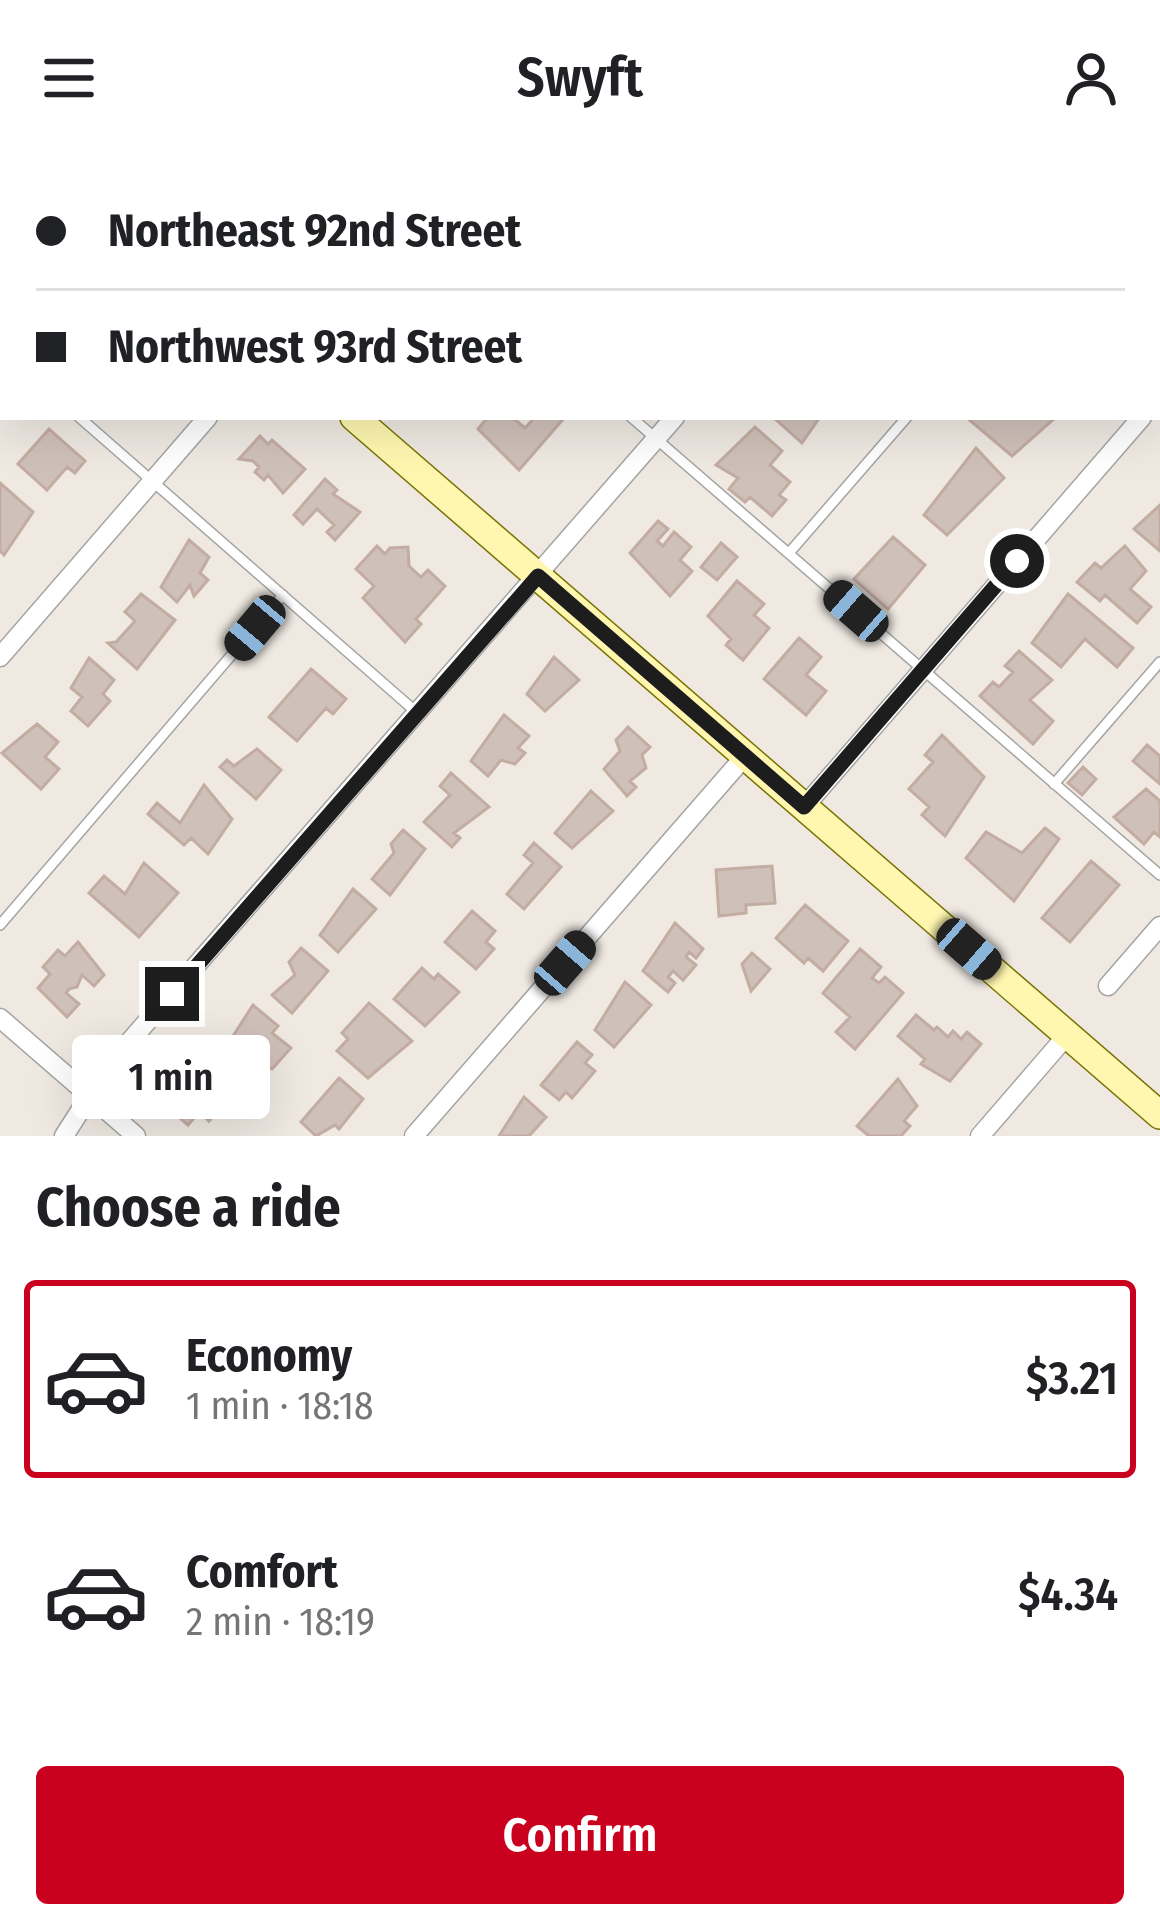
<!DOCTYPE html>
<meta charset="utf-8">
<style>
body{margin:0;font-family:"Fira Sans Condensed",sans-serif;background:#f2f2f2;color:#202124;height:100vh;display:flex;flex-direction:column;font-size:45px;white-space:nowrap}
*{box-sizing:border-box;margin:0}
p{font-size:39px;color:#757577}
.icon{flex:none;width:66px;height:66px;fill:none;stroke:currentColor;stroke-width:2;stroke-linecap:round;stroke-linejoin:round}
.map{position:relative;height:980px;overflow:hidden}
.side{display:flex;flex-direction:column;background:#fff;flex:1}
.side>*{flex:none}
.guide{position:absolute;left:0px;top:0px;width:1161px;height:264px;box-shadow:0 12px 48px #0002;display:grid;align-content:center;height:264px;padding:0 36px;background:#fff}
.end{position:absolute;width:54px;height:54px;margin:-27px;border:15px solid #1d1d1d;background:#fff;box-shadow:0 0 0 6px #fff}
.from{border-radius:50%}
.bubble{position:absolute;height:84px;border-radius:12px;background:#fff;box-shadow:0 12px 48px #0002;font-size:39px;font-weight:600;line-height:84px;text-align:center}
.car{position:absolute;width:36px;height:72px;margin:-36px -18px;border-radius:15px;box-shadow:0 0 9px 3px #0007;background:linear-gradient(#222 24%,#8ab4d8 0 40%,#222 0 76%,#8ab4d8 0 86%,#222 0)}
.guide b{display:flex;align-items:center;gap:42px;height:114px;font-size:45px}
.guide b+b{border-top:3px solid #e0e0e0}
.guide i{width:30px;height:30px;background:#202124}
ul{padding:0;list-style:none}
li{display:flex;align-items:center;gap:36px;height:198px;margin:0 24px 18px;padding:0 12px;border:6px solid transparent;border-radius:12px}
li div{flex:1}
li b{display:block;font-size:45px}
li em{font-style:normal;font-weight:600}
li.active{border-color:#ca001f}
li>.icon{width:108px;height:108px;stroke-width:1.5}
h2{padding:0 36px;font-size:54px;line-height:144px}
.button{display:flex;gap:24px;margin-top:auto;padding:24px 36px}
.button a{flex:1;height:138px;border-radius:12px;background:#ca001f;color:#fff;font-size:48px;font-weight:600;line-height:138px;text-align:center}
header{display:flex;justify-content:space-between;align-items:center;height:156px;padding:0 36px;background:#fff;font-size:54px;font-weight:600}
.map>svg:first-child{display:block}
.building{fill:#d0c0ba;stroke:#c3aca2;stroke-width:3}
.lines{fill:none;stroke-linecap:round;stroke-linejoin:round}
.lane-casing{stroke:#a4a4a4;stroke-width:12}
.street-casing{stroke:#a4a4a4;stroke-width:21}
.secondary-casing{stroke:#787300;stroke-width:30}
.lane{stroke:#fff;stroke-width:9}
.street{stroke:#fff;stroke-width:18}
.secondary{stroke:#fff7b0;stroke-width:27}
.route{stroke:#1d1d1d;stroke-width:15}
</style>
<header><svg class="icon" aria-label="menu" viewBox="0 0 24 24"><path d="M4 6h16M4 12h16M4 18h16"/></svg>Swyft<svg class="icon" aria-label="person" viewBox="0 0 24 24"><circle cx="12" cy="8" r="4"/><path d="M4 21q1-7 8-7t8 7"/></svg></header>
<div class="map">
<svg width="1160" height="980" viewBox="0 0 1160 980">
<rect width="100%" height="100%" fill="#efe9e2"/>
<path class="building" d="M488,261L513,262L525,272L535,261H565L519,314L478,273Z
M773,261H820L802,287Z
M966,261H1056L1012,300Z
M755,271L782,295L770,309L790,326L779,339L786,344L772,360L750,341L745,346L729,333L738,322L716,309Z
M49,273L85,305L75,317L67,311L47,334L18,308Z
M260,280L268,288L272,284L305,313L283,337L268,319L264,324L255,316L259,311L253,305L239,303Z
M976,292L1004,322L947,379L924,359Z
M325,323L337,334L333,338L360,356L335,384L327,376L334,369L317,353L303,368L294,359Z
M0,327L33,356L4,399L0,395Z
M1160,349V395L1134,373Z
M658,365L668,373L657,385L663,390L674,376L691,391L680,404L692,415L670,440L630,397Z
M893,381L925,409L888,453L854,423Z
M189,384L209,401L200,417L208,424L194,440L190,429L177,446L161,431Z
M721,387L737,401L717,424L701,411Z
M377,390L385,398L390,392L408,391L409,410L421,421L428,414L445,430L416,463L421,468L405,486L363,442L374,430L356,413Z
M1125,390L1146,415L1130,433L1151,451L1137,467L1105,439L1100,445L1077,426L1095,407L1101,412Z
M737,425L764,448L754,459L769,472L743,504L726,489L731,483L708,460Z
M141,438L175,464L137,513L108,487L116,486L135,465L125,456Z
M1068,438L1133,492L1117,511L1085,483L1061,511L1032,487Z
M799,482L821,501L806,519L826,535L806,559L764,523Z
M1019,495L1052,524L1030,544L1053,565L1033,588L980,540L993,526L999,531L1013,516L1005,510Z
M554,501L579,524L545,555L527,538Z
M89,502L114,524L103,538L110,545L88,570L71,555L82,541L71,532Z
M311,513L346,543L333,558L326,552L297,585L269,561Z
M504,559L529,580L518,592L525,597L515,608L501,604L488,620L471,605Z
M37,568L58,586L45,601L59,613L41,633L2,597Z
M628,571L650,591L642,599L646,612L630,625L636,631L627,640L604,613L620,595L616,584Z
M942,579L984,621L945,680L922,659L929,651L909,633L933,606L925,599Z
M1147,589L1160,600V628L1133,605Z
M257,593L281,614L256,643L220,611L227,604L234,610Z
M1083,611L1096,623L1082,639L1068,627Z
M451,617L489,651L454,677L460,682L452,691L424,666L450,639L440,630Z
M204,629L232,663L208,698L191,682L184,689L148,658L157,647L180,667Z
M1146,633L1160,645V681L1154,676L1144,688L1114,661Z
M591,635L613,655L572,692L555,677Z
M1045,672L1059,683L1014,745L966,702L986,676L1022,697Z
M403,674L425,693L390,739L372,723L394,697L391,688Z
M534,687L561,711L524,753L507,738L533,707L524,699Z
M1091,705L1119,729L1070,786L1042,762Z
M144,707L178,737L139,781L89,737L104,720L125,738Z
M772,710L775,747L746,749V757L719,760L716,714Z
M353,733L376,753L338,796L320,779Z
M805,749L848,785L823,815L808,802L804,807L776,782Z
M472,755L495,775L486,786L494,793L476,813L445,786Z
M675,767L703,793L696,802L689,796L686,801L696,809L683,824L673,815L668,821L675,827L668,836L643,815Z
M78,786L104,819L94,830L82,819L77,831L69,833L66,837L79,848L67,861L38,832L50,818L43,811L58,794L65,800Z
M301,792L328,815L292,857L272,839L295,819L289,806Z
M860,793L881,811L872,822L879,827L885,821L903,837L855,893L836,876L850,861L823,837Z
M752,797L770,813L751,835L742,808Z
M422,812L434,823L438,818L459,836L425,870L394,843Z
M625,826L651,849L614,891L595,874Z
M369,847L412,885L368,922L337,895L348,883L342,877Z
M253,849L278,870L272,877L291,892L272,913L254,898L241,913L222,897Z
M916,859L934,874L937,871L948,881L953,875L961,883L967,876L981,888L950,925L921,908L925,903L898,880Z
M577,886L592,899L585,907L595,915L572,942L566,936L559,944L541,929Z
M203,907L225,926L214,938L224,948L209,965L199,956L188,969L171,954L186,924Z
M339,922L363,943L339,973L335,969L316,980L301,966Z
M898,923L917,950L904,965L910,970L901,980H869L857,970Z
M524,941L546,961L529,980H499Z"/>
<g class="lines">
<defs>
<path id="lane" d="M330,0L334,3
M663,3L665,0
M1131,3L1134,0
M0,192L3,194
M0,228L3,224
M79,261L415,555
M631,261L1160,719
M789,397L907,261
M1054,628L1160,506
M0,769L283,439"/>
<path id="street" d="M1096,0L1100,3
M432,3L435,0
M898,3L900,0
M1158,53L1160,54
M1158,243L1160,240
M0,501L208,261
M804,651L1142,261
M1108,830L1160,770
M0,862L136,980
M64,980L110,908L675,261
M414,980L745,600
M980,980L1068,878"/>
<path id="secondary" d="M53,0L57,3
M354,261L1160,959"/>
</defs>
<use href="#lane" class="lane-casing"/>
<use href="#street" class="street-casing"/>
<use href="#secondary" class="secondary-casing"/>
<use href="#lane" class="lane"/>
<use href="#street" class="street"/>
<use href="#secondary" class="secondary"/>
</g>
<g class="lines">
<path class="route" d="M172,838L538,420L804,651L1017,405"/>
</g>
</svg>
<i class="end from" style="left:1017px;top:405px"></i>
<i class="end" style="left:172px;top:838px"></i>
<div class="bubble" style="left:72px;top:879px;width:198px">1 min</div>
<i class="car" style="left:856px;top:455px;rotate:311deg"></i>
<i class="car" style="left:255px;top:472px;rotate:220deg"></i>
<i class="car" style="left:969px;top:793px;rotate:131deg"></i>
<i class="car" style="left:565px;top:807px;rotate:41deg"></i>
<div class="guide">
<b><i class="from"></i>Northeast 92nd Street</b>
<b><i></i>Northwest 93rd Street</b>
</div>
</div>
<section class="side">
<h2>Choose a ride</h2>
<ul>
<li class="active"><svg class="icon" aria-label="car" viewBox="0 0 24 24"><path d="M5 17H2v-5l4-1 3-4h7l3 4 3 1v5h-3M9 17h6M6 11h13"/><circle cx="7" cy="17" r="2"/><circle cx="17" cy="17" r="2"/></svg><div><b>Economy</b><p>1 min · 18:18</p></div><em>$3.21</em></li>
<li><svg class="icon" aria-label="car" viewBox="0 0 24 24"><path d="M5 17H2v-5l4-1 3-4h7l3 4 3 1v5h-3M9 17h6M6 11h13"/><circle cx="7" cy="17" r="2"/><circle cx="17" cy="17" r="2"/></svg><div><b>Comfort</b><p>2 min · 18:19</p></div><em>$4.34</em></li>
</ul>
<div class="button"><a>Confirm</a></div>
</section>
